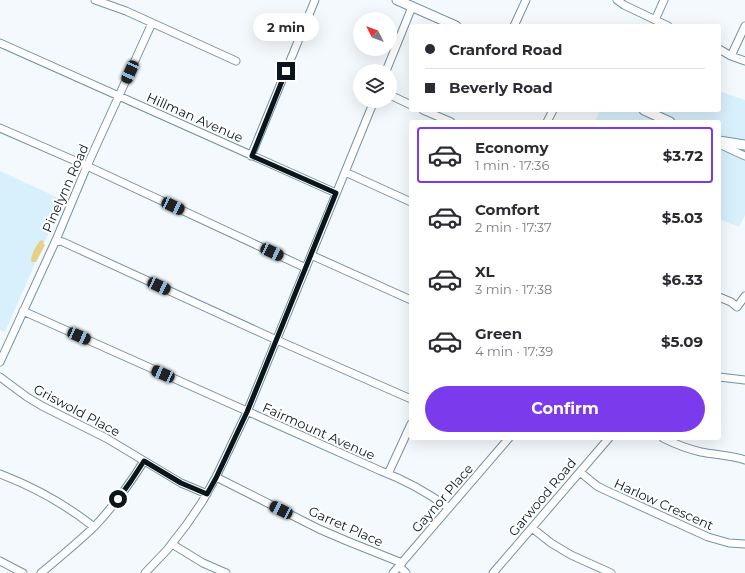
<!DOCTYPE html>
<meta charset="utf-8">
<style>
body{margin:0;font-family:Montserrat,sans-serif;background:#f2f2f3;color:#2b2b33;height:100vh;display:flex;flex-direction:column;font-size:15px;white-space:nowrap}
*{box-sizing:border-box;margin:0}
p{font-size:13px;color:#7c7c81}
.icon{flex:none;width:22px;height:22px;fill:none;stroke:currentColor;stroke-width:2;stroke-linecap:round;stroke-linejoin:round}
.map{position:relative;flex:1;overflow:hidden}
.side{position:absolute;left:409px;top:120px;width:312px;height:320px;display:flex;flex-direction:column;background:#fff;border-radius:4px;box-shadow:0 4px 16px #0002}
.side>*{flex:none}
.top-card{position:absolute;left:409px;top:24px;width:312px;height:88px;border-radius:4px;box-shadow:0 4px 16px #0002;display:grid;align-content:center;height:88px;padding:0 16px;background:#fff}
.needle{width:26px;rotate:312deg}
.buttons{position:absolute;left:353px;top:12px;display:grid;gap:8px}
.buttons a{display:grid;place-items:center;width:44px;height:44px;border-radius:50%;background:#fff;box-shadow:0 4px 16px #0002;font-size:20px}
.end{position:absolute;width:18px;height:18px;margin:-9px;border:5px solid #0b161c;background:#fff;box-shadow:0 0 0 2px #fff}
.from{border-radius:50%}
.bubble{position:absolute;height:28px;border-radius:14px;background:#fff;box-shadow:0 4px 16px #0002;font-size:13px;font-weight:700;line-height:28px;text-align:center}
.car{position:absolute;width:12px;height:24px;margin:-12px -6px;border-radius:5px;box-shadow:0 0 3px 1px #0007;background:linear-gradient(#222 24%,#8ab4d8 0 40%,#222 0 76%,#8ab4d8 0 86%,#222 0)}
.top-card b{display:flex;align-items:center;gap:14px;height:38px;font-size:15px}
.top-card b+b{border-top:1px solid #e1e1e2}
.top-card i{width:10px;height:10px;background:#2b2b33}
ul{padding:7px 0 0;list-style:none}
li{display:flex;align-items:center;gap:12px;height:56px;margin:0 8px 6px;padding:0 8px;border:2px solid transparent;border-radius:4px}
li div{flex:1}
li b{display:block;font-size:15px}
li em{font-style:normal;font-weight:700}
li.active{border-color:#7c3aed}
li>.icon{width:36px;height:36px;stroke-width:1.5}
.button{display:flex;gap:8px;margin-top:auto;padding:8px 16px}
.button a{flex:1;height:46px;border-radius:24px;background:#7c3aed;color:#fff;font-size:16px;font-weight:700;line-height:46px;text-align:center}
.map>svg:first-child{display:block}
.built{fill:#d8f0fc}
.green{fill:#e6cf86}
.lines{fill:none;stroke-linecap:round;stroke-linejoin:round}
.minor-casing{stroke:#7593a2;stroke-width:9}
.major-casing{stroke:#7593a2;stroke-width:11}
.minor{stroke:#fff;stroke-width:7}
.major{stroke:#fff;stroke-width:9}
.route{stroke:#0b161c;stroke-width:5}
.labels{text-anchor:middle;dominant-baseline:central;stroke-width:4;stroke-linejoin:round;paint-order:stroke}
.street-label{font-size:13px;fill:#0b161c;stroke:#fff}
</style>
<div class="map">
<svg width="745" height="573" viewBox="0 0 745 573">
<rect width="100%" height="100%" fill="#f3f9fc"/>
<path class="built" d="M719,91L745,100V215L739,227L719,219V122H595L600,110H719Z
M0,171L63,200L5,332L0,330Z"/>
<path class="green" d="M41,240L44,241L43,243L45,245L36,262H32L31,260C32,253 36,245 41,240Z"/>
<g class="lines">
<defs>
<path id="minor" d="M95,0L126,11L236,61
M617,0L624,5L668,26
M655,20L664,0
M514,26L526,0
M0,43L336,193
M719,49L731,56L745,61
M731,56L745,26
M386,71L412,7
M390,95L411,105
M423,110L451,122
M547,122L553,110
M0,128L87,166L306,268
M719,144L745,156
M251,156L315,0
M345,172L411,202
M56,240L63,242L270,337L411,399
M311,255L411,300
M719,297L731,302L737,307L745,296
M23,311L381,471C405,480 428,493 449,508
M0,362L56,240L87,166L152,23
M0,377L27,397L42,406L106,438L181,483L207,494
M719,377L745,380
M663,438C675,444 688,449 701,452C716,455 731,455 745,460
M580,472L597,486L605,490L708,537L729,543L745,544
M0,474C34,487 65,504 94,527
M388,474L411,424
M216,477L319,529L347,541L402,563
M532,528L551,543L571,555L611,573
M172,544L203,563L226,573
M0,561L23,573
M399,566L406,573
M41,573C59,558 77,543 94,527C113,507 129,485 144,461
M145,573L167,550L187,524L202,502L216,477L247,412L374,101
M393,573L509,438
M493,573L609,438"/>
<path id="major" d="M397,0L456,26
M644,110L670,122
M719,141L745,145"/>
</defs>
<use href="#minor" class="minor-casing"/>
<use href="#major" class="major-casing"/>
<use href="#minor" class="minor"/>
<use href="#major" class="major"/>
</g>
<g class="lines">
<path class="route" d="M118,499L131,481L144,461L181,483L207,494L216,478L247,412L336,193L252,156L286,71"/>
</g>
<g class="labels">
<g class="street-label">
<text transform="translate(195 117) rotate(24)">Hillman Avenue</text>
<text transform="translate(65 188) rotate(-66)">Pinelynn Road</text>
<text transform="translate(77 410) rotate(28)">Griswold Place</text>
<text transform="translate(319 431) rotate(24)">Fairmount Avenue</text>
<text transform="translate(542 497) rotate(-50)">Garwood Road</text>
<text transform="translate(442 498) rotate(-49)">Gaynor Place</text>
<text transform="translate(664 504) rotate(24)">Harlow Crescent</text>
<text transform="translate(346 526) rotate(24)">Garret Place</text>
</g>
</g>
</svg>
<div class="buttons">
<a><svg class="needle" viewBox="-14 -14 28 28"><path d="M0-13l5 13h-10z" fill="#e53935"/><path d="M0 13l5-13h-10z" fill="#7c7c81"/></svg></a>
<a><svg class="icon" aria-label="layers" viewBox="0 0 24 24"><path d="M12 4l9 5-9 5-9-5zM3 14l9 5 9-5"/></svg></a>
</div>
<i class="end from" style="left:118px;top:499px"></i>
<i class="end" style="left:286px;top:71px"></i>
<div class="bubble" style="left:253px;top:13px;width:66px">2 min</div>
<i class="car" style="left:130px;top:72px;rotate:204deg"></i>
<i class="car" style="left:173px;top:206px;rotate:115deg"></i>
<i class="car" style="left:272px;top:252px;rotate:115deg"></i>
<i class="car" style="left:159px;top:286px;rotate:115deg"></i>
<i class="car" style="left:79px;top:336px;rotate:114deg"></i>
<i class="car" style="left:163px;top:374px;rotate:294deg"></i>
<i class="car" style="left:281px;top:510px;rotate:296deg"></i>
<div class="top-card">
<b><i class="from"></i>Cranford Road</b>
<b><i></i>Beverly Road</b>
</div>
<section class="side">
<ul>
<li class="active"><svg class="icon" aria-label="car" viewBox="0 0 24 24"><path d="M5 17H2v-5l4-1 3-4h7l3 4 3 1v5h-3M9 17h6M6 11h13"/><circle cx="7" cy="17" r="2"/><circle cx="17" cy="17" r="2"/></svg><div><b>Economy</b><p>1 min · 17:36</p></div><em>$3.72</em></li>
<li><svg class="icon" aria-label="car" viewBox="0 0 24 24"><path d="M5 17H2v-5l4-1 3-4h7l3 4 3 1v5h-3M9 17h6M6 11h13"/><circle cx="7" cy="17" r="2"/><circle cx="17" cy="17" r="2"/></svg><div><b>Comfort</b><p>2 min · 17:37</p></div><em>$5.03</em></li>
<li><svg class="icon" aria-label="car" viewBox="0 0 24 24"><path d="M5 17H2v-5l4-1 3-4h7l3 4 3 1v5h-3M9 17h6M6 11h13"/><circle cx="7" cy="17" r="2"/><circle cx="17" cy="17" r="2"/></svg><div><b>XL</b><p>3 min · 17:38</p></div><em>$6.33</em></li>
<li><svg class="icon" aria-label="car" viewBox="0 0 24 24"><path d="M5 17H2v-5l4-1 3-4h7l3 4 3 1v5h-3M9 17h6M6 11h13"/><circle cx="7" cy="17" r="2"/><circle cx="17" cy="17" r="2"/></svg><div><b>Green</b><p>4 min · 17:39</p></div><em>$5.09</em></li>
</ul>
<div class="button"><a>Confirm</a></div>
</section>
</div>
